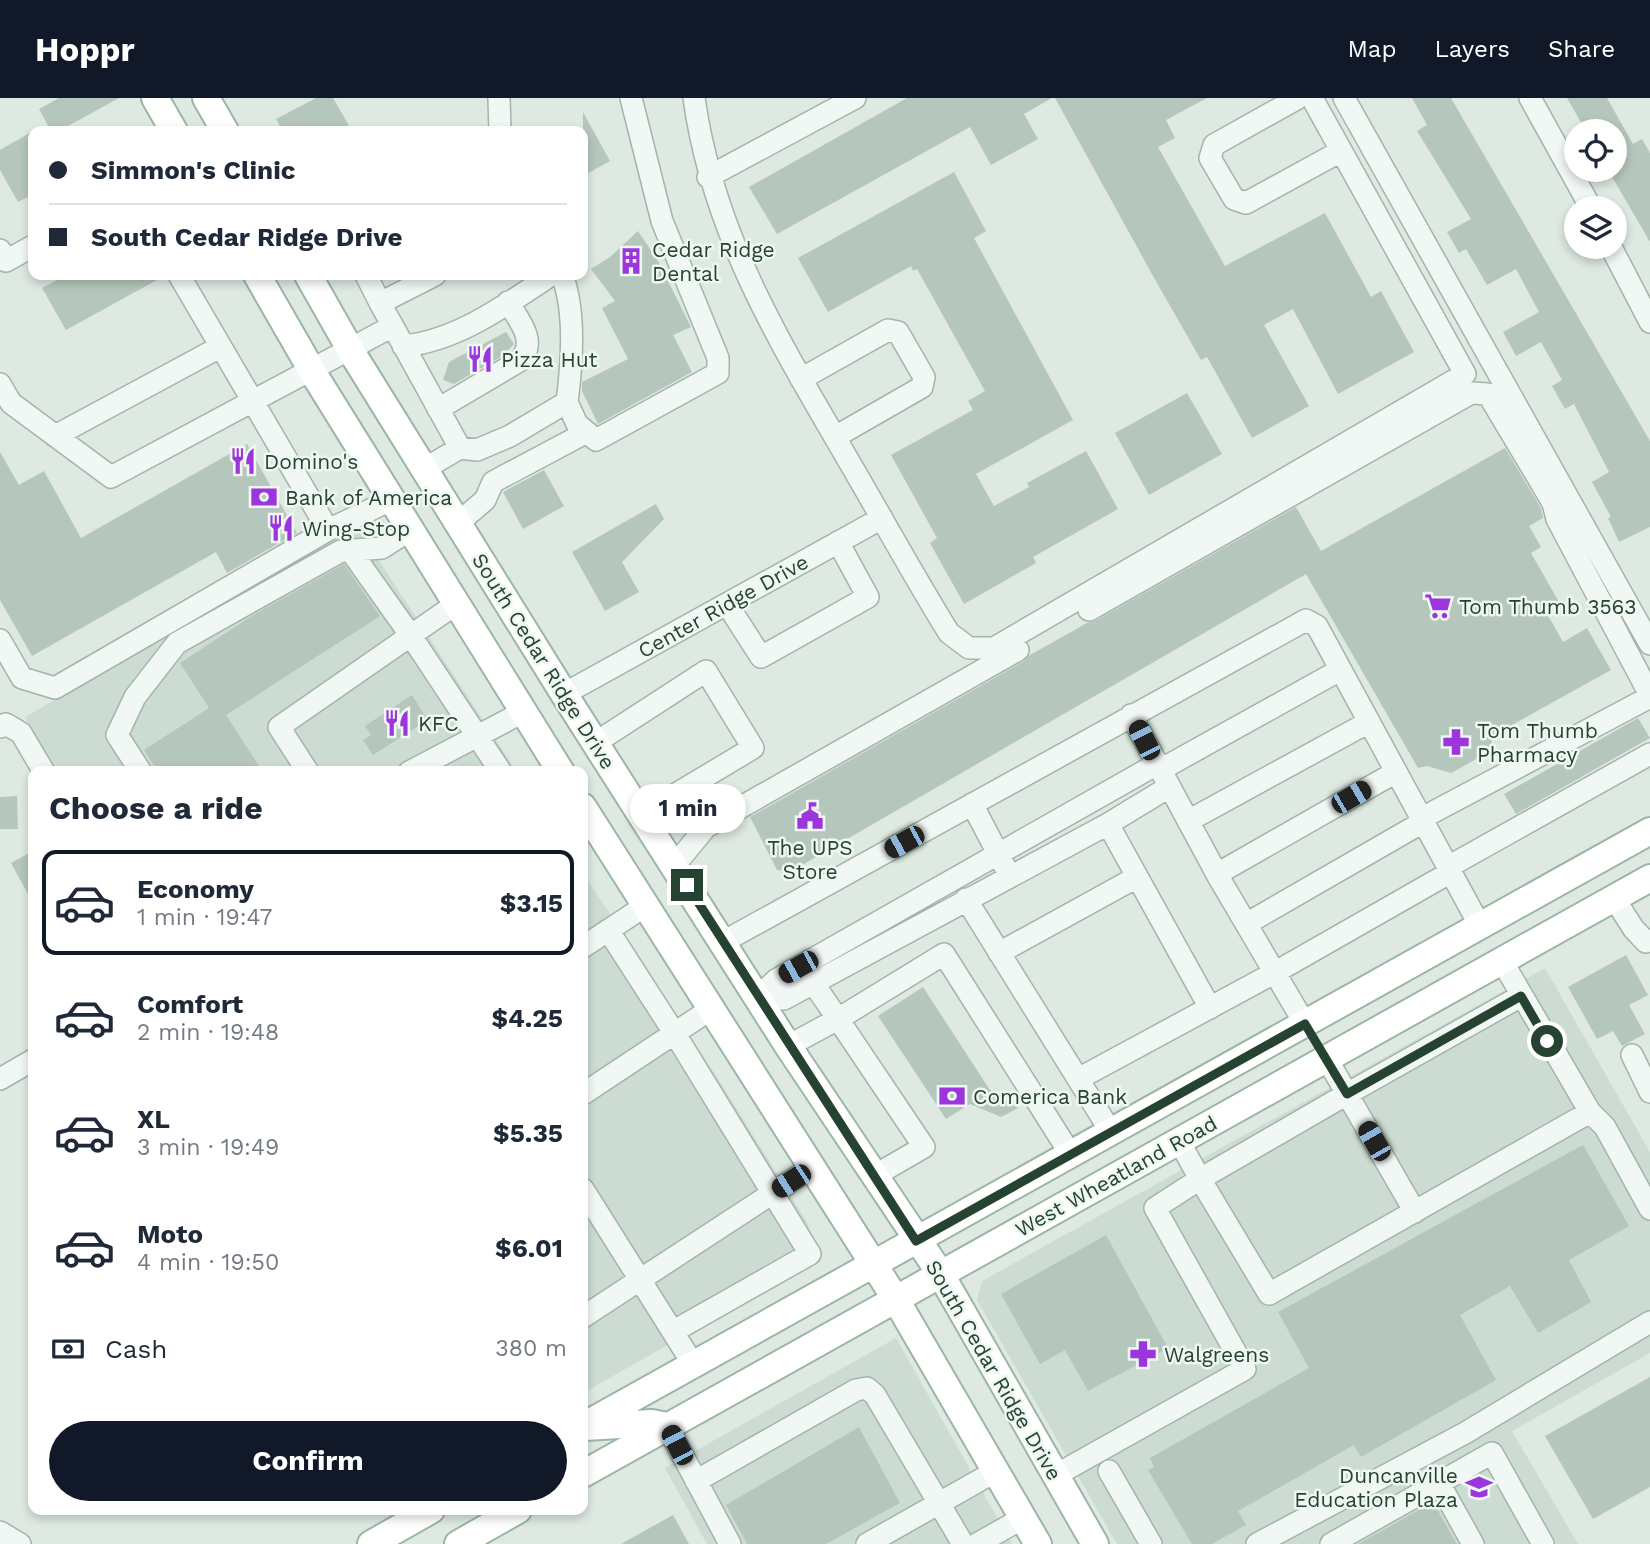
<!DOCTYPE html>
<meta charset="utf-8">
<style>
body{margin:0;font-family:"Work Sans",sans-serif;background:#f2f2f3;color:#1f2937;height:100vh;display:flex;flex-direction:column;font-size:26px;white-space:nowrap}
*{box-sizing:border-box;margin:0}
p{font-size:23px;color:#747a83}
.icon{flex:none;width:38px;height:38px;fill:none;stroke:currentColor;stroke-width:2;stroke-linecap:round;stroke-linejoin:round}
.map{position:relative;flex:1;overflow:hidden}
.sheet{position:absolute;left:28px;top:668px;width:560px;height:749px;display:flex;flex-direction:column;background:#fff;border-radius:14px;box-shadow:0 4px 10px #0003}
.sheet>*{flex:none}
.hud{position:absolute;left:28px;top:28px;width:560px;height:154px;border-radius:14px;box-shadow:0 4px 10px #0003;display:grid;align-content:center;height:154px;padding:0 21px;background:#fff}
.buttons{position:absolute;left:1564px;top:21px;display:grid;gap:14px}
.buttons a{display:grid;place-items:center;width:63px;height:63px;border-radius:50%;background:#fff;box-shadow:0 4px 10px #0003;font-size:35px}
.end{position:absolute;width:32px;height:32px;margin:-16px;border:9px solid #264231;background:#fff;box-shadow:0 0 0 4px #fff}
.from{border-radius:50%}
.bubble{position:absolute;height:49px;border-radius:24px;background:#fff;box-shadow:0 4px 10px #0003;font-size:23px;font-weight:700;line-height:49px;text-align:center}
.car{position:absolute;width:21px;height:42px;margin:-21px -10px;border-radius:9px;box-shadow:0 0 5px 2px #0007;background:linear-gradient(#222 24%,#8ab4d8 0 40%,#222 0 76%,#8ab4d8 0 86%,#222 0)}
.hud b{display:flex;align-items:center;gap:24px;height:66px;font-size:26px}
.hud b+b{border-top:2px solid #e0e1e3}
.hud i{width:18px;height:18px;background:#1f2937}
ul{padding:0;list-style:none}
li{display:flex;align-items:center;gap:21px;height:105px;margin:0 14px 10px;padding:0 7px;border:4px solid transparent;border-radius:14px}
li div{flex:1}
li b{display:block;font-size:26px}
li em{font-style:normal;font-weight:700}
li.on{border-color:#111827}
li>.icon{width:63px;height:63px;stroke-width:1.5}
h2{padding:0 21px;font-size:32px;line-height:84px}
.pay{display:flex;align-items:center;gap:18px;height:77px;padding:0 21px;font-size:26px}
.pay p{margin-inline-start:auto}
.button{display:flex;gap:14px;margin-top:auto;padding:14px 21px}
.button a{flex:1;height:80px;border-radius:42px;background:#111827;color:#fff;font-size:28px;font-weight:700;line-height:80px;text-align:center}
header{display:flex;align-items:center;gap:42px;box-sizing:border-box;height:98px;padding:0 35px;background:#111827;color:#fff}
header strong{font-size:33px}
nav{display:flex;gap:38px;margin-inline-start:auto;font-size:24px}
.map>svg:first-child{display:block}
.built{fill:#ccdcd2}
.building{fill:#b5c7bc}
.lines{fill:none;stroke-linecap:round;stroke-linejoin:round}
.minor-casing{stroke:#a3b4a9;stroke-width:24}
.major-casing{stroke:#9cb6a6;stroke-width:30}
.minor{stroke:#f1f7f4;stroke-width:21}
.major{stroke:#fff;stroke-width:26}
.route{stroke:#264231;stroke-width:9}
.labels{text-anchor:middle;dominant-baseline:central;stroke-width:5;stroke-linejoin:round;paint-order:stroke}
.poi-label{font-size:21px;fill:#264231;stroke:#eef7f1;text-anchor:start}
.street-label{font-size:21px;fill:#264231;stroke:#eef7f1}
</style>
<header>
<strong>Hoppr</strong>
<nav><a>Map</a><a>Layers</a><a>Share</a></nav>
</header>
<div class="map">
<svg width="1650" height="1446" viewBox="0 0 1650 1446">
<rect width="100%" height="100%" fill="#dee9e2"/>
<path class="built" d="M357,429L517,674H54L25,619Z
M583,775L722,987L807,1124L814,1145L811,1166L583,1295Z
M1545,870L1650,1054V1255L1512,1333L1578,1446H1117L977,1202L982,1183Z
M896,1240L1012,1446H707L665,1370Z"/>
<path class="building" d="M59,0H119L59,33H51L39,11Z
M316,0H333L352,33H283L276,21Z
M907,0H1052L1024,16L1038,41L991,67L970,29L777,136L749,89Z
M1055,0H1207L1166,22L1175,40L1158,49L1225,168L1325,115L1371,199L1381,193L1414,254L1338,296L1293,211L1264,227L1309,308L1252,340L1207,259L1201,262L1153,178Z
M1412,0H1451L1650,343V429L1619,444L1608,420L1611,419L1592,384L1609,374L1574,306L1565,311L1552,288L1562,282L1541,244L1516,258L1503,234L1539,214L1516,171L1487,187L1466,151L1459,155L1447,134L1471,121L1417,33L1427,27Z
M1567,0H1607L1633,46L1642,41L1650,55V144L1608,72H1615V33H1586Z
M583,14L610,63L583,78Z
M33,33V96L18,104L0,72V52Z
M954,74L986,133L974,140L1073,322L976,376L994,408L1029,389L1027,385L1086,353L1118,411L1033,459L1036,465L964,506L930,445L937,440L891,357L973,312L968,303L985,293L917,171L913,173L911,168L828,214L798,160Z
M638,133L658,163L691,229L673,237L692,274L598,326L582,293V284L628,261L602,210L615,203L591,171L610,159Z
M66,177H166L66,232L42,190Z
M506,234L514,246L504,257L454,286L443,282L449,264Z
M1187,295L1222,356L1149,397L1115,335Z
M247,346L297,435L227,475L216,454L32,558L0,502V354L19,387L44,373L81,440Z
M1505,350L1541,410L1543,420L1529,428L1541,449L1531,455L1559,504L1545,512L1563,544L1587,530L1611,572L1492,638L1491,653L1451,675L1427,668L1418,670L1306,476L790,774L777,772L750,719L1024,563L1030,557L1087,525L1095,523L1296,409L1321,453Z
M544,372L564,408L523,431L503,394Z
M656,406L664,421L622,464L639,494L605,513L572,454Z
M344,466L380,518L226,617L263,674H158L144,652L209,610L180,565L255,516Z
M412,597L428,622L373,657L363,642L371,637L365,628Z
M1638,620L1650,640L1516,716L1504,696Z
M17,698L18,731H0V699Z
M33,753V805L11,765Z
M1626,857L1648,897L1629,907L1645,936L1622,948L1613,933L1597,941L1568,889Z
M923,889L990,992L1018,1010L1001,1019L970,1006L946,1021L878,918Z
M1583,1047L1629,1128L1569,1162L1591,1204L1538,1235L1510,1188L1460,1217L1496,1282L1361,1359L1354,1347L1238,1413L1246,1427L1212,1446H1192L1148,1372L1154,1369L1150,1360L1309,1270L1278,1214Z
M1106,1137L1168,1250L1088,1293L1065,1252L1040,1266L1001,1196Z
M1650,1279V1389L1593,1421L1545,1338Z
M859,1329L900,1405L826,1446H747L726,1407Z
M1433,1404L1457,1446H1358Z
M673,1417L689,1446H621Z"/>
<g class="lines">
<defs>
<path id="minor" d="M499,0L500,33
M694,0C713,136 779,243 847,360C881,418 913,477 949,535L969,550H994L1465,276L1312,0
M1298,0L1214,47L1210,60L1234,101L1246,105L1341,53
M1344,0L1650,546
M1530,0L1591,110
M708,79L855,0
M1611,149L1650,224
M0,152L6,163L33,148
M179,177L328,432L391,402
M366,177L380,205
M435,177L380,205L460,350
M403,248C457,243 506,207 551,177
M801,281L888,232L898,234L924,279L922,289L835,339
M0,286L11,305L111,379L391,229
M567,304L577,326L596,342L718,275V260L662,123L631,0
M438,311L521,262C537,242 519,223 508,204
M55,338L220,249
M424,371L460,350L477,352L510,338L567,304C572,266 576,213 562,177
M458,425L485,402L493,384L587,334
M350,452L411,538L501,674
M727,506L761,559L868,499L838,444
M1089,512L1471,295L1488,296L1553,405L1557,421L1650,597
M0,542L22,580L55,590L328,432
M564,596L882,420
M1131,617L1219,780L1305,926
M0,629L6,626L21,635L44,674
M595,645L706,573L753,650L641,717
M1160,672L1340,572
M141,674L117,637L135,599L177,545L341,453L382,450L410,432
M308,674L279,629L456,506
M409,674L523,614
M972,706L1005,769
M1422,720L1650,599
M1188,723L1369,624
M1108,726L1210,910
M674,768L706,729L1018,552
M1448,769L1650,656
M1217,776L1396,674
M1614,800L1633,830L1646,844L1650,842
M966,801L1111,1034
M1246,826L1423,724
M608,832L675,936L810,1156L674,1233
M723,844L1306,522L1317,528L1480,828
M583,849L645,808
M999,855L1137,779
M757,900L784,901L1108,726L1169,689
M757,900L776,882L1157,666
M788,948L838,921L813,885
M1632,957L1650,994
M0,981L33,962
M1078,981L1274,875L1451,774
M583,996L711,911
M1590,1014L1605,1029L1650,1111
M1179,1043L1200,1081L1347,996L1327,961
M874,1078L924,1049L838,921L944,856L1071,1057
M583,1091L693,1266
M1415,1114L1347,996L1521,898
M583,1219L811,1070
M667,1328L730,1446
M1109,1373L1151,1446
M1056,1377L1245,1271L1155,1110L1200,1081L1269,1196L1590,1014L1502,863
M696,1383L856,1292L867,1290L875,1297L963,1446
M0,1434L20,1446
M867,1446L996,1373
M977,1446L1023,1420
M1257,1446L1465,1335L1650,1224
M1331,1446L1439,1385
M1473,1446L1439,1385L1492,1355L1543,1446"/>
<path id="major" d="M155,0L174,33
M206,0L225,33
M257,177L315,278L561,674
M308,177L354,258L564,596L788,948L940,1175L1095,1446
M583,709L895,1200L1038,1446
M583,1328L1650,733
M585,1329L652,1325L667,1328
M583,1376L1650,780
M371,1446L431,1412
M458,1446L518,1412"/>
</defs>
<use href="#minor" class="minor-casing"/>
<use href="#major" class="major-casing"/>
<use href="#minor" class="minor"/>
<use href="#major" class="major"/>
</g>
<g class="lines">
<path class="route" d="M687,787L916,1143L1305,926L1347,996L1521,898L1547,943"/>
</g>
<defs>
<symbol id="building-bare" viewBox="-9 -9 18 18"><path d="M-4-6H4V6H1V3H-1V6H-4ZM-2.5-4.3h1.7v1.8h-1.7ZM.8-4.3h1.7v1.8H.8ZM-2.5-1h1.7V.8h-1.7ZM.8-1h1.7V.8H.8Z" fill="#9d35dc" stroke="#eef7f1" stroke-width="2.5" paint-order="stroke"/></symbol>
<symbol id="restaurant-bare" viewBox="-9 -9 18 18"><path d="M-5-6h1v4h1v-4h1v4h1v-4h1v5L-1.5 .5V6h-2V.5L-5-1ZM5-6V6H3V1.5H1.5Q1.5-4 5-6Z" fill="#9d35dc" stroke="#eef7f1" stroke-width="2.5" paint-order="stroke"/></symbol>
<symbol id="bank-bare" viewBox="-9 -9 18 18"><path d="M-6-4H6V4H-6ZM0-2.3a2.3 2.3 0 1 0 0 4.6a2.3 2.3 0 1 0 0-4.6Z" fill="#9d35dc" stroke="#eef7f1" stroke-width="2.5" paint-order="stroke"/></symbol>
<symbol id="supermarket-bare" viewBox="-9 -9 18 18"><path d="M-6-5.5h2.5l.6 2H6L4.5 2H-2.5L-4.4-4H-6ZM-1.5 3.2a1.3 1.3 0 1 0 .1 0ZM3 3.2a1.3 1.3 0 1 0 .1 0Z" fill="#9d35dc" stroke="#eef7f1" stroke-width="2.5" paint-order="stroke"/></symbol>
<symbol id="pharmacy-bare" viewBox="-9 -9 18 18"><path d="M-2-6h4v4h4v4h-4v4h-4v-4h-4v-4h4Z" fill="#9d35dc" stroke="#eef7f1" stroke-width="2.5" paint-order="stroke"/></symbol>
<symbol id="civic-bare" viewBox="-9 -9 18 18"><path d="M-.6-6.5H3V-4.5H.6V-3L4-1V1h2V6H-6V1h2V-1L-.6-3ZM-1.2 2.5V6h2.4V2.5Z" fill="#9d35dc" stroke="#eef7f1" stroke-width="2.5" paint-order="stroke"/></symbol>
<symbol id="school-bare" viewBox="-9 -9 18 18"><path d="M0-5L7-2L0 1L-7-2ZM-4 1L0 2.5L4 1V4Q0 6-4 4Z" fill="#9d35dc" stroke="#eef7f1" stroke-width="2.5" paint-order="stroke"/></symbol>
</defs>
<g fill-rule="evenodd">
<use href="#building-bare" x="612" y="144" width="38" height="38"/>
<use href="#restaurant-bare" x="461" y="242" width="38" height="38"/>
<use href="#restaurant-bare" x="224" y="344" width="38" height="38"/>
<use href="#bank-bare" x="245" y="380" width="38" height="38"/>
<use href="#restaurant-bare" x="262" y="411" width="38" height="38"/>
<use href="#supermarket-bare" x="1419" y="489" width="38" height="38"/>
<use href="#restaurant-bare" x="378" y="606" width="38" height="38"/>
<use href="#pharmacy-bare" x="1437" y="625" width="38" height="38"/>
<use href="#civic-bare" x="791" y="699" width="38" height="38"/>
<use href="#bank-bare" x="933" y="979" width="38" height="38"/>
<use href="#pharmacy-bare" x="1124" y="1237" width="38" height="38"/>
<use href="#school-bare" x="1460" y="1370" width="38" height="38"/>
</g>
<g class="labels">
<g class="poi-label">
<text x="652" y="151">Cedar Ridge<tspan x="652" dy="24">Dental</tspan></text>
<text x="501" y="261">Pizza Hut</text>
<text x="264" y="363">Domino's</text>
<text x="285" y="399">Bank of America</text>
<text x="302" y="430">Wing-Stop</text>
<text x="1459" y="508">Tom Thumb 3563</text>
<text x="418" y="625">KFC</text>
<text x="1477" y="632">Tom Thumb<tspan x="1477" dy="24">Pharmacy</tspan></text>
<text x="810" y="749" text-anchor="middle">The UPS<tspan x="810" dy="24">Store</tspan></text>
<text x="973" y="998">Comerica Bank</text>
<text x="1164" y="1256">Walgreens</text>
<text x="1458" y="1377" text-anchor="end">Duncanville<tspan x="1458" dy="24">Education Plaza</tspan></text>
</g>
<g class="street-label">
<text transform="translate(723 508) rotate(-29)">Center Ridge Drive</text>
<text transform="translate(544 563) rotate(58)">South Cedar Ridge Drive</text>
<text transform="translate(1116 1078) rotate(-29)">West Wheatland Road</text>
<text transform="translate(994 1272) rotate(60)">South Cedar Ridge Drive</text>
</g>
</g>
</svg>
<div class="buttons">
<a><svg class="icon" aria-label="locate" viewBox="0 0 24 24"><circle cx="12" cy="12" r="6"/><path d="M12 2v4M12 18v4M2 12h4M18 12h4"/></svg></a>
<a><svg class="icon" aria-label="layers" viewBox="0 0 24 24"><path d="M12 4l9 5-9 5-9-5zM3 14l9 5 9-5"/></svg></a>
</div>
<i class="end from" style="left:1547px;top:943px"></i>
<i class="end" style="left:687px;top:787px"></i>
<div class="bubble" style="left:630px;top:686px;width:116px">1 min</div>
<i class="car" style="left:1144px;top:642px;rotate:333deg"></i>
<i class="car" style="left:1351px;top:699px;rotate:60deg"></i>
<i class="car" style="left:904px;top:744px;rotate:241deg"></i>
<i class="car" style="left:798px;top:869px;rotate:241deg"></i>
<i class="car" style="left:1374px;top:1043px;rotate:330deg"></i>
<i class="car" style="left:791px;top:1083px;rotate:237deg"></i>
<i class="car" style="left:677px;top:1347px;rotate:332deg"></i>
<div class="hud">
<b><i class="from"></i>Simmon's Clinic</b>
<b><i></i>South Cedar Ridge Drive</b>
</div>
<section class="sheet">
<h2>Choose a ride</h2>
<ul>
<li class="on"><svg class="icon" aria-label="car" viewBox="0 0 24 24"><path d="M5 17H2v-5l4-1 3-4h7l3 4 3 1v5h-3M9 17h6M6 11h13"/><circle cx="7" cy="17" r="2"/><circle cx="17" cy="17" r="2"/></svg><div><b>Economy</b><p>1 min · 19:47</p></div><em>$3.15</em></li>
<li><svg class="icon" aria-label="car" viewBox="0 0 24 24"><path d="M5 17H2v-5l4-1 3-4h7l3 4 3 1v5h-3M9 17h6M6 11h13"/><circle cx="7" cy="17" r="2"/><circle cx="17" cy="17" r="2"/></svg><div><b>Comfort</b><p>2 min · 19:48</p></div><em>$4.25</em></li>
<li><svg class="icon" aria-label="car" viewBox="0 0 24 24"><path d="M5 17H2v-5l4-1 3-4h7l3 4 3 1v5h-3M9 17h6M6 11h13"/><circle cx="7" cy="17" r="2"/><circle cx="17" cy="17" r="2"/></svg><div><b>XL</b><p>3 min · 19:49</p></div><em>$5.35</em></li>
<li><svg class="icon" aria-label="car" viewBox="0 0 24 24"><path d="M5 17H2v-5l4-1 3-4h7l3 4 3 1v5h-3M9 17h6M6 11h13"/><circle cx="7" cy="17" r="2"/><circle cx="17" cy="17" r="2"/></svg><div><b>Moto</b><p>4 min · 19:50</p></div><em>$6.01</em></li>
</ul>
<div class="pay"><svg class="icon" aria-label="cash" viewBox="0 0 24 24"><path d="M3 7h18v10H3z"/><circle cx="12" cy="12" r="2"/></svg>Cash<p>380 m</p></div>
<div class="button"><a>Confirm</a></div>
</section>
</div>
